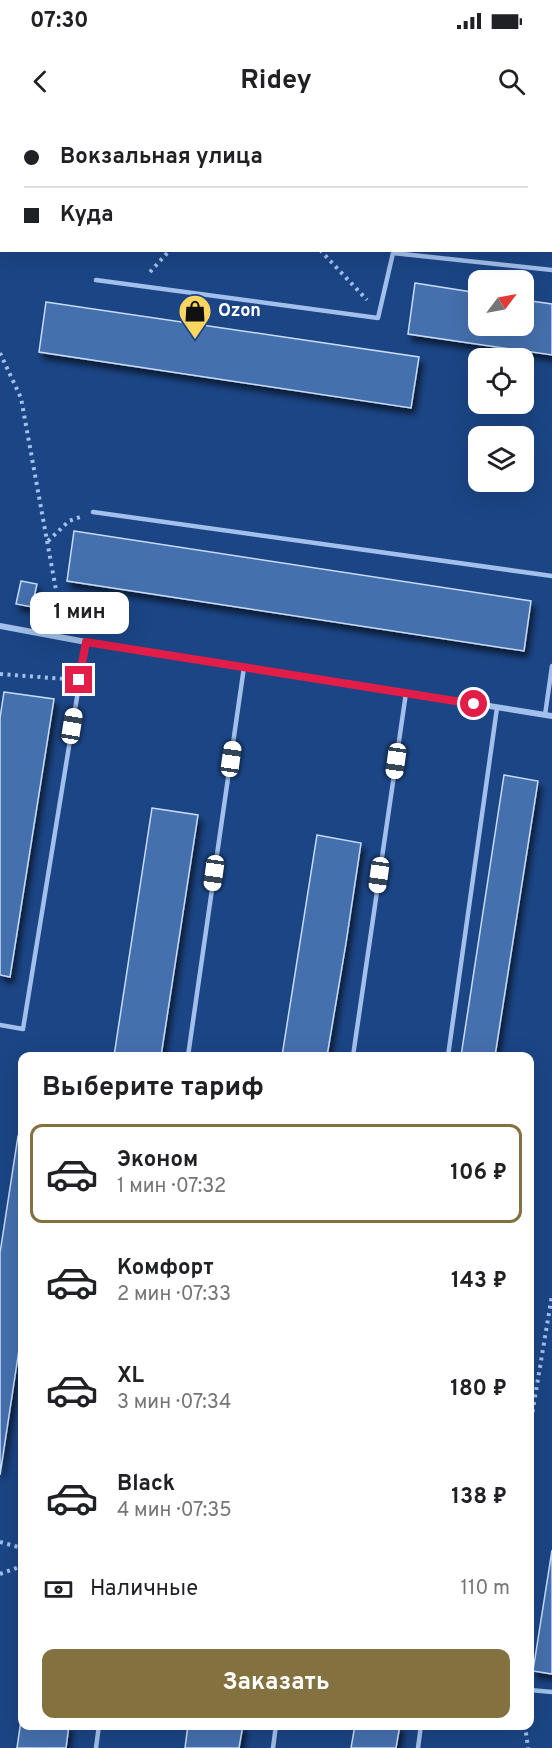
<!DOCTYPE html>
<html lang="ru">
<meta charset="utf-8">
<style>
body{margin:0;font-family:Overpass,sans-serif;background:#f2f2f2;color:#202124;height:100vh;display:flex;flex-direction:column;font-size:22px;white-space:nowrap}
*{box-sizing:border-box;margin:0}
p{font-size:20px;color:#757577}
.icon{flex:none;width:33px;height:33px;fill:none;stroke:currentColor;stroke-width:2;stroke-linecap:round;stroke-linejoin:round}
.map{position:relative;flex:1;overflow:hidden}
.panel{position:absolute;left:18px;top:932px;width:516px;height:678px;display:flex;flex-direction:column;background:#fff;border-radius:12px;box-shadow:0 6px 24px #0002}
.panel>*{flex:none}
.hud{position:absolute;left:0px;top:0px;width:552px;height:132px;box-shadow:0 6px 24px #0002;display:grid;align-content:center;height:132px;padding:0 24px;background:#fff}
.needle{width:39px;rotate:58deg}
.fabs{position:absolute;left:468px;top:150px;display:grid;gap:12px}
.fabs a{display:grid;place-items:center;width:66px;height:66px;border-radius:12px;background:#fff;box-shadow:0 6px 24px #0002;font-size:30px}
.end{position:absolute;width:27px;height:27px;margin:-14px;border:8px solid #e11d48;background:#fff;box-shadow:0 0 0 3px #fff}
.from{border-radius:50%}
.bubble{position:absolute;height:42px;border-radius:12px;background:#fff;box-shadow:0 6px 24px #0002;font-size:20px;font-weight:700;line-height:42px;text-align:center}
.car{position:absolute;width:18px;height:36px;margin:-18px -9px;border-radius:8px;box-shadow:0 0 4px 2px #0007;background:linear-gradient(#fff 24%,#345 0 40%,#fff 0 76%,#345 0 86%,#fff 0)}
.hud b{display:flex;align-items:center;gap:21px;height:57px;font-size:22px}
.hud b+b{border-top:2px solid #e0e0e0}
.hud i{width:15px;height:15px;background:#202124}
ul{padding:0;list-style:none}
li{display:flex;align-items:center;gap:18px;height:99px;margin:0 12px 9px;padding:0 12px;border:3px solid transparent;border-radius:12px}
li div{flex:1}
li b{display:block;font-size:22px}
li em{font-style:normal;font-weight:700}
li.selected{border-color:#83723f}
li>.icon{width:54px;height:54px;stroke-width:1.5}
h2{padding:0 24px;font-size:27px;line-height:72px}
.pay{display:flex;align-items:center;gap:15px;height:66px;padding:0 24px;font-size:22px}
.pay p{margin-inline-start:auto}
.primary-button{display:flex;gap:12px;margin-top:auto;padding:12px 24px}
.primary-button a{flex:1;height:69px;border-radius:12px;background:#83723f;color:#fff;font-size:24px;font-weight:700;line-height:69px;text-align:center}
.status{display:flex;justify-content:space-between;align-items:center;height:42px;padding:0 30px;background:#fff;direction:ltr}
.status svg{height:16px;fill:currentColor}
header{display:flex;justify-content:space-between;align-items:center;height:78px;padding:0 24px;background:#fff;font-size:27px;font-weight:700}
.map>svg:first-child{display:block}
.building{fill:#446fae;stroke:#c7dbf8;stroke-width:1.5;filter:url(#shadow)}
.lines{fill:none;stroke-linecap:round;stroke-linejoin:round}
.path{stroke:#a2c0eb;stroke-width:4;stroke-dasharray:3 4.5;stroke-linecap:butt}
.service{stroke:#a2c0eb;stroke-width:4.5}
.minor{stroke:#a2c0eb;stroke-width:6}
.route{stroke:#e11d48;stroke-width:8}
.labels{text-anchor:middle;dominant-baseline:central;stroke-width:4.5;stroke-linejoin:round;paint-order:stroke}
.poi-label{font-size:18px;font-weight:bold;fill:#fff;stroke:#1b4585;text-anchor:start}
</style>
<div class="status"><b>07:30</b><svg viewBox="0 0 49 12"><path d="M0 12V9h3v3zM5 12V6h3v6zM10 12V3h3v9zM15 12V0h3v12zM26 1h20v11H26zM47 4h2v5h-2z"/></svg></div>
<header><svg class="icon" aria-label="back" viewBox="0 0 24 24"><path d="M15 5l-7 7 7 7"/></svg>Ridey<svg class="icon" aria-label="search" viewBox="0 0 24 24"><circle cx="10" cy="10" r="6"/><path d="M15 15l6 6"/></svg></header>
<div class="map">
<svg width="552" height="1628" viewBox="0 0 552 1628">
<defs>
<filter id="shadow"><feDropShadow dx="3.5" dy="6" stdDeviation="3" flood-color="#0009"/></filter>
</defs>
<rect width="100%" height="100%" fill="#1b4585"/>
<path class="building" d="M438,0H552V34L550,2H437Z
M415,163L478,173V206H524V180L552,184V235L408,214Z
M46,182L419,237L411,288L39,232Z
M74,411L531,481L524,531L67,461Z
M21,461L37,464L32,487L16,484Z
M4,572L54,579L10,857L0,855V598Z
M504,655L538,661L495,936H461Z
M152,688L198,695L161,936H114Z
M317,715L361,723L346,823L327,936H282Z
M18,1016H22V1210L0,1355V1133Z
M552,1430V1554L533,1551Z
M22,1593V1605H69L66,1628H17Z
M188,1605H243L239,1628H185Z
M355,1605H400L396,1628H351Z"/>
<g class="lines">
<path class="path" d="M210,0L211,2
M367,2L370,0
M320,130L367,180
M150,152L170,130
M0,233L21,278L62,503
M48,421L69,401L80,397
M0,554L65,559
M530,1307L552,1175
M0,1422L22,1428
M0,1454L22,1446
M525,1605L528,1628"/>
<path class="service" d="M18,2V0
M0,17H2
M0,113L2,105
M96,160L378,198L393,133L552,150
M93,392L552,456
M545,595L552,546
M0,905L23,909L86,522
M188,936L244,547
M353,936L406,573
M448,936L497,588
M530,1570L552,1572
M96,1628L99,1605
M273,1628L276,1605
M418,1628L421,1605"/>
<path class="minor" d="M0,506L86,522L552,596"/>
</g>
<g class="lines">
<path class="route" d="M79,560L86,522L474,584"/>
</g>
<defs>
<symbol id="shop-pin" viewBox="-11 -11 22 30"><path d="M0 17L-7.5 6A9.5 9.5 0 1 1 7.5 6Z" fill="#fcd65f" stroke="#1b4585"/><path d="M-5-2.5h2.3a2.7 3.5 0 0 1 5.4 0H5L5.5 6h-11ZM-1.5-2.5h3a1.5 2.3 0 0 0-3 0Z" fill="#111"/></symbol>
</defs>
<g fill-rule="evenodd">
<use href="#shop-pin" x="176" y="172" width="38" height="52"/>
</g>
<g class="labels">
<g class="poi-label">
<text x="218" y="191">Ozon</text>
</g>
</g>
</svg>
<div class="fabs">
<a><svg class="needle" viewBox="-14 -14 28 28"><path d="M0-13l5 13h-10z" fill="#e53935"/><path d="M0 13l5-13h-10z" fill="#757577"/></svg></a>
<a><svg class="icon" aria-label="locate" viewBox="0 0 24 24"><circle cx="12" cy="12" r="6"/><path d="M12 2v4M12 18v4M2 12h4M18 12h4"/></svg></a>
<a><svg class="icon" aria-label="layers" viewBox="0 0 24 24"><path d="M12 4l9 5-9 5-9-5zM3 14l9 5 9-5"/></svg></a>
</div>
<i class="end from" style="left:474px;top:584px"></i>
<i class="end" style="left:79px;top:560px"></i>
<div class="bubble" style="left:30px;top:472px;width:99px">1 мин</div>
<i class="car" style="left:72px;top:606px;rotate:9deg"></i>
<i class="car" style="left:231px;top:639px;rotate:8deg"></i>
<i class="car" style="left:396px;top:641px;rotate:188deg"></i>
<i class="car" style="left:214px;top:753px;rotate:188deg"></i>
<i class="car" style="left:379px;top:755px;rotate:188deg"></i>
<div class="hud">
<b><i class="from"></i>Вокзальная улица</b>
<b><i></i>Куда</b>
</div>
<section class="panel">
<h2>Выберите тариф</h2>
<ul>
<li class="selected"><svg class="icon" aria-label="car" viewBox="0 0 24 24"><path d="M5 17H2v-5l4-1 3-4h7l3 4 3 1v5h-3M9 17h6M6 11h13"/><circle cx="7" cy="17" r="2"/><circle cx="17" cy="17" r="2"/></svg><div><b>Эконом</b><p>1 мин · 07:32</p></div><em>106 ₽</em></li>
<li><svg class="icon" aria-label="car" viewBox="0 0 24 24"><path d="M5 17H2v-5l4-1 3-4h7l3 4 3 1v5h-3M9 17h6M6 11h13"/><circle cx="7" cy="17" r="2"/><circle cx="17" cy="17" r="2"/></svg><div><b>Комфорт</b><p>2 мин · 07:33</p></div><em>143 ₽</em></li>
<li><svg class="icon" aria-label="car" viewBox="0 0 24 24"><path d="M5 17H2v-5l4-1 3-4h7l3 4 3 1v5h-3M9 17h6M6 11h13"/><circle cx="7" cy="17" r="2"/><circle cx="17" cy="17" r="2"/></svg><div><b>XL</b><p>3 мин · 07:34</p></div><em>180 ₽</em></li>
<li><svg class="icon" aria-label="car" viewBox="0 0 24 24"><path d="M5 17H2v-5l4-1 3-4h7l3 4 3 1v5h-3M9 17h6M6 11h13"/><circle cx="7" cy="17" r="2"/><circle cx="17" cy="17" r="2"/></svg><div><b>Black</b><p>4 мин · 07:35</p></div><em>138 ₽</em></li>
</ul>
<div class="pay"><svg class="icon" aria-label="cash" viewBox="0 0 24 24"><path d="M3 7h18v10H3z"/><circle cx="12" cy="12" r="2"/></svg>Наличные<p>110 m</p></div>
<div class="primary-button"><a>Заказать</a></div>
</section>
</div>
